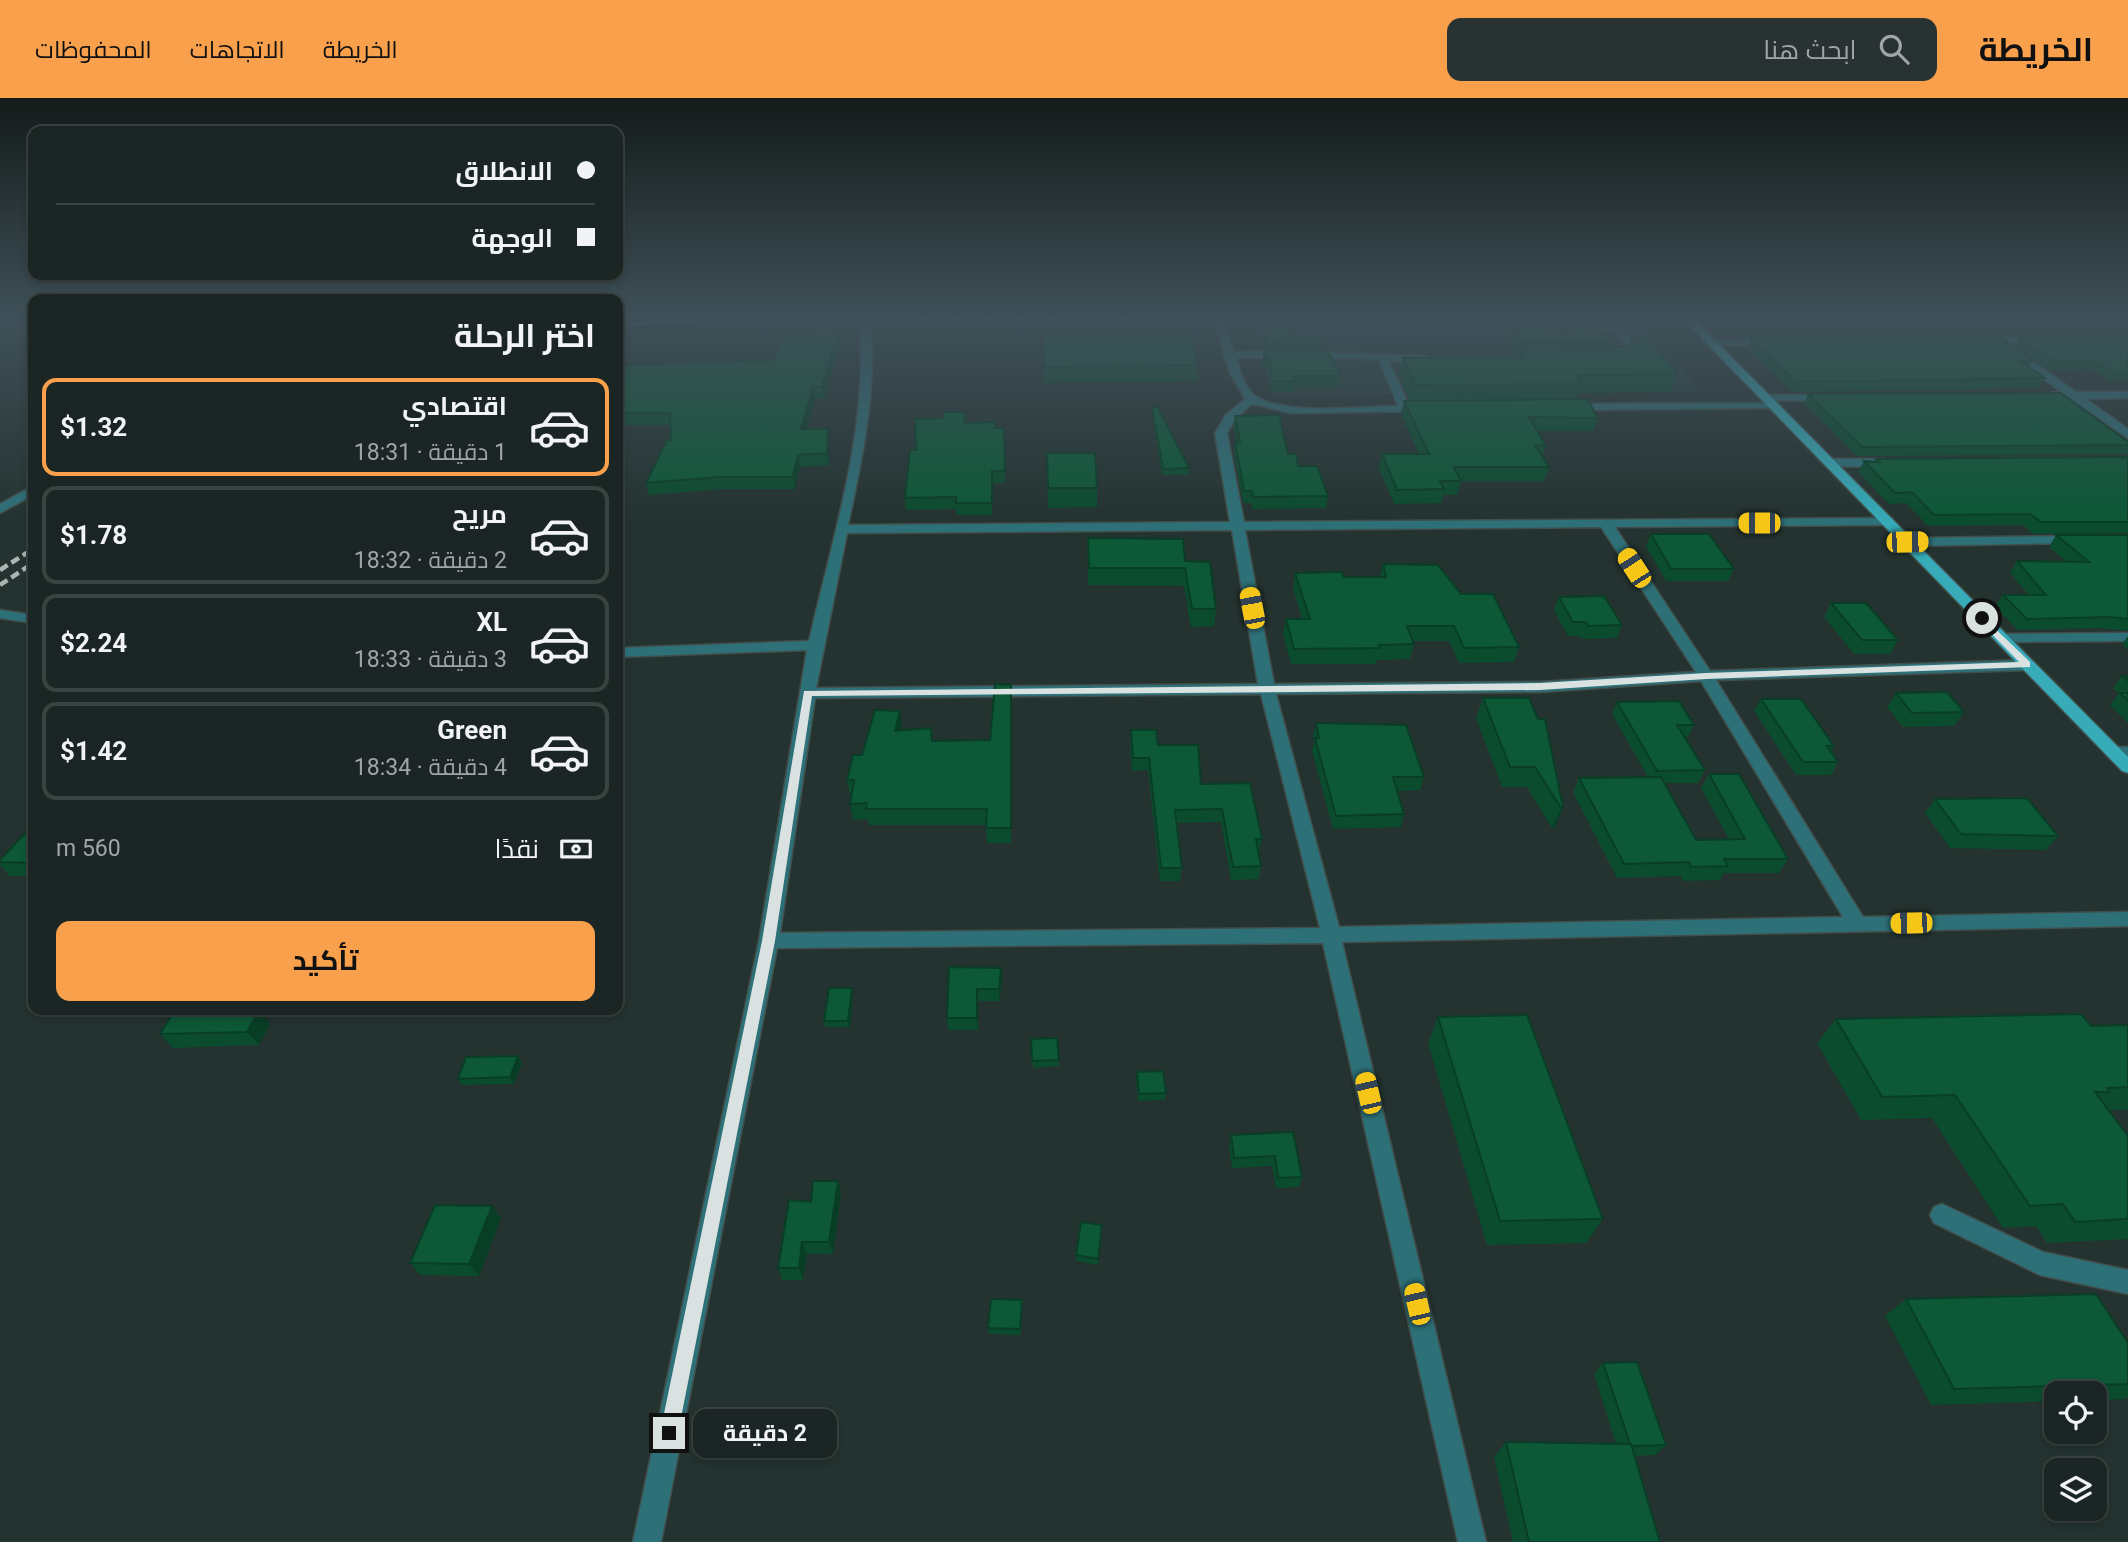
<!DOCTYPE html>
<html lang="ar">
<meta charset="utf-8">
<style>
body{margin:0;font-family:Roboto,Cairo,sans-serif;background:#283231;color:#f1f3f6;direction:rtl;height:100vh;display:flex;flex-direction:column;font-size:26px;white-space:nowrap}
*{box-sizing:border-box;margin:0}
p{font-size:23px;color:#a0a5a6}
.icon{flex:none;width:38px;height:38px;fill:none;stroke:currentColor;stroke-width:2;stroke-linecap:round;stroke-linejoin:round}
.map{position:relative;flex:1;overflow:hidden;direction:ltr}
.side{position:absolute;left:28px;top:196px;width:595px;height:721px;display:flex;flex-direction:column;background:#1b2624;border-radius:14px;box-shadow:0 4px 10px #0003,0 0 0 2px #394341;direction:rtl}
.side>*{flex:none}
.hud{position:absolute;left:28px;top:28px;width:595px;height:154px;border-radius:14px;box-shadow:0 4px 10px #0003,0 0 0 2px #394341;direction:rtl;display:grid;align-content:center;height:154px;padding:0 28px;background:#1b2624}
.fabs{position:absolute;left:2044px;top:1283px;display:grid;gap:14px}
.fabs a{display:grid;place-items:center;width:63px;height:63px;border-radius:14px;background:#1b2624;box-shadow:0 4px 10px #0003,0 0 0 2px #394341;font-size:35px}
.end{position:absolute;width:32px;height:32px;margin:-16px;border:9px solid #d9e2e0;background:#111;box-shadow:0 0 0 4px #111}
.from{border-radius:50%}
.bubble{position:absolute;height:49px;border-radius:14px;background:#1b2624;box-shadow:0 4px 10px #0003,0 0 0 2px #394341;font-size:23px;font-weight:700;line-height:49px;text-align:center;direction:rtl}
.car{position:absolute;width:21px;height:42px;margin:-21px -10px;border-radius:9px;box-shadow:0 0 5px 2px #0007;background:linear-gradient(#f5c518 24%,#345 0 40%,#f5c518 0 76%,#345 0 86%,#f5c518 0)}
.hud b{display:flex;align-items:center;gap:24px;height:66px;font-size:26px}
.hud b+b{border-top:2px solid #394341}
.hud i{width:18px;height:18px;background:#f1f3f6}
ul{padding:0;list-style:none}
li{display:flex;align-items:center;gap:21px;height:98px;margin:0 14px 10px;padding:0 14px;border:4px solid #394341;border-radius:14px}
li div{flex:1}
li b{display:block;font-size:26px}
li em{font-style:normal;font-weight:700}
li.active{border-color:#f9a04c}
li>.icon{width:63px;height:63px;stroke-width:1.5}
h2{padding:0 28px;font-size:32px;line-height:84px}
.pay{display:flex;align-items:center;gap:18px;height:77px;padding:0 28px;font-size:26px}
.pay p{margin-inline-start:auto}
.primary-button{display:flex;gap:14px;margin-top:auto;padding:14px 28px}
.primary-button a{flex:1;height:80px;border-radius:14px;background:#f9a04c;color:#111;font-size:28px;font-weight:700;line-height:80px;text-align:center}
header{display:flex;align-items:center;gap:42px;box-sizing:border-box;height:98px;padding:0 35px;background:#f9a04c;color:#111}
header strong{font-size:33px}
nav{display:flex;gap:38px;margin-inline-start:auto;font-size:24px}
.search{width:490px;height:63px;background:#283231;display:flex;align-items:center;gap:18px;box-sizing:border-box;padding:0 24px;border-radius:14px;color:#a0a5a6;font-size:26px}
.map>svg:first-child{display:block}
.built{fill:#273f3b}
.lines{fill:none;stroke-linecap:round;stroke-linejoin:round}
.minor-casing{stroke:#414f4c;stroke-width:3}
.major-casing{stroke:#414f4c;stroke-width:3}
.minor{fill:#2e7078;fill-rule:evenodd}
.major{fill:#37abb8;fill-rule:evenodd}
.rail-far1{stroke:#abb5b3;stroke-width:3.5;stroke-dasharray:7 3.5;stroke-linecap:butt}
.rail{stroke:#abb5b3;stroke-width:4.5;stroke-dasharray:9 4.5;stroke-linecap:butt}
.wall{fill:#0b4c2f}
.shaded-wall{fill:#093e26}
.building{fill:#0d5837;stroke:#093e26;stroke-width:2}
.route{fill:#d9e2e0}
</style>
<header>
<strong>الخريطة</strong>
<div class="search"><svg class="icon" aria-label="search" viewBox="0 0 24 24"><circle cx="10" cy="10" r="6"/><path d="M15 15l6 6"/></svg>ابحث هنا</div>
<nav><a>الخريطة</a><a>الاتجاهات</a><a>المحفوظات</a></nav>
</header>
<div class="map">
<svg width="2128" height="1444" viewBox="0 0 2128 1444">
<rect width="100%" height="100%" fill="#243330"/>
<path class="built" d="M1249,221H1636L1701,294L1273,297Z"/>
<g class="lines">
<defs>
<path id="minor" d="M860,221H870C877,293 863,357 848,427L1230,424L1215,335L1226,317L1245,301L1229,273L1214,221H1224L1233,254L1303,253L1426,258L1431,261L1426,264L1389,263L1409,308L1430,309V313L1291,315L1252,306L1235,321L1227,335L1244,424L1892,420L1894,423L1887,427L1615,429L1710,573L2027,562L2035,567L2027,572L1716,582L1863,819L2128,814V828L1342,844L1486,1444H1458L1323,845L777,850L661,1444H633L759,843L807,552L618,559V550L809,543C833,438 869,330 860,221ZM1303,259L1379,262L1398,308C1364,308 1276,319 1252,295C1243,286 1240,271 1236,260ZM1601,429L1696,574L1540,584L1274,586L1245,432ZM1232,432L1258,586L816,590L847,435ZM1701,583L1843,819L1339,829L1276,596L1540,594ZM1261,596L1320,830L780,835L815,600Z
M1556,221C1584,221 1626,219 1635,252L1622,261H1614V257L1624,251C1616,220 1576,234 1556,221Z
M1983,239H2042L2047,242L2042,245L1979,244V240Z
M1710,242L1773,241L1778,244L1773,247H1706L1705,245Z
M2007,251H2015L2076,294H2128V300L2086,301L2128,331V340L2071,301L2038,300V296L2062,294L2007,255Z
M1766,297H1829L1835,300L1829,303L1762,302V298Z
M1776,305L1778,307L1772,310L1569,312L1563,309L1569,306Z
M1829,361H1885L1891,365L1885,369L1825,368V362Z
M33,388V397L0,415V406Z
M2076,438L2083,442L2081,445L1907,448L1900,444L1907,440Z
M0,512L33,517V525L0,520Z
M2128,535V543L2000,544L1993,540L2000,536Z
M2114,649H2128V661L2108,659L2106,655L2108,651Z
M1942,1106L2043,1154L2128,1172V1196L2040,1177L1934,1125L1930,1117L1934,1109Z"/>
<path id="major" d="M1683,221H1694L2128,659V675L2122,673Z"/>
</defs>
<use href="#minor" class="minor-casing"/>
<use href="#major" class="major-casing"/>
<use href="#minor" class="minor"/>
<use href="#major" class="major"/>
<path class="rail-far1" d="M869,221H1141
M618,226L724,221"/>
<path class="rail" d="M0,472L33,451
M0,487L33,465"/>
</g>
<path class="wall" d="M1266,221L1295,240L1321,247L1320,253L1264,252Z
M1729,221H1971L1981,229L1977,236L1737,239L1738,236L1727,226Z
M1976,221H2128V236H1999Z
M1512,232L1561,234L1613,244L1611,251L1678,276L1671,294L1579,295L1577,301L1598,320L1593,333H1537L1546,348L1542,359L1549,369L1544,383H1461L1457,397H1443L1441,405L1394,406L1379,370L1382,356H1419L1401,316L1404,303H1410L1399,277L1403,260L1519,259L1520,256H1513L1509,243Z
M1043,237L1198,267L1197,283L1044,285Z
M2128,239V283H2110L2093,271L2049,272L2015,248L2019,240Z
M1751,241L2033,262L2029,269L2045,280L2039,290L1792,294L1747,250Z
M842,243L824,301H815L806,331L829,343V367L800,369L795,391H723L649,397L646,385L671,342L670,327H618V282L774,262Z
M1264,252L1341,278L1339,289L1294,290L1293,294H1272L1268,272H1262Z
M1808,296L2128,344V353L2126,356L1857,358L1804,305Z
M1152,310L1189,370L1188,377H1162L1152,316Z
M965,314L966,325L995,330H1004L1005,385H992V417H957L956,411L906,412L905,400L916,352L944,320Z
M1235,318L1288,356L1328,398L1326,410L1252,411L1251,405H1243L1234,355L1235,344H1237L1233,329Z
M1047,355L1097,390V409L1048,410Z
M2128,359V435L2033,436L2023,427L1928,428L1906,405L1889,406L1858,374L1864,363L1875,364L1876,361Z
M1651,436L1734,471L1728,483H1666L1646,448Z
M2056,437H2128V533L2099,530L2018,532L1995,509L2003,497H2029L2010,475L2017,463L2067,464L2049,449Z
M1088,440L1185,463L1216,511L1214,528L1191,529L1184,488L1088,487Z
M1383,466L1461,496L1519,549L1514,564L1459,565L1449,543H1413L1414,546L1410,561L1377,562L1376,566H1291L1283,536L1286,521H1302L1293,490L1295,475L1344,479H1380Z
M1559,499L1622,527L1617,540L1583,541L1580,538H1568L1554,512Z
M1831,505L1898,542L1890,556H1854L1824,519Z
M2128,538V552L2122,546Z
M2122,578H2128V625L2110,607L2119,596L2113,590Z
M1011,587V745H987L986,727H869L868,721L853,722L850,706L851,697H850L847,682L862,657L902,628L901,632L931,630L933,643L990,642Z
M1896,595L1964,614L1954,628L1903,629L1887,609Z
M1483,600H1529L1563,709L1555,729L1552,730L1527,689H1502L1476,620Z
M1761,601L1834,648L1831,654L1838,664L1831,677H1796L1754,613Z
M1617,604L1694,627L1688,639H1684L1705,672L1698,685H1664L1696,742L1729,741L1701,690L1709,676L1788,761L1779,775H1724L1720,782L1683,783L1681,778L1617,780L1573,694L1579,680L1648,679L1612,616Z
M1316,625L1424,679L1420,692L1397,693L1404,716L1401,729L1333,731L1312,653L1314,645L1313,638Z
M1131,632L1158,647L1262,741L1259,754H1258L1261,768L1259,781L1231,782L1221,724L1176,725L1182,770L1180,783H1160L1148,672L1132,673L1130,645Z
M1935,701L2058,738L2046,752L1950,750L1925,715Z
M33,727V778H10L0,767V762Z
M949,869L1001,870L1002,882L999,903H978V932H948L947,920Z
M852,890L853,897L850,929H825L824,923Z
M1438,919L1603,1121L1586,1145L1487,1147L1428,945Z
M1836,921L2091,928L2128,927V1012H2109L2128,1038V1141L2047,1145L2036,1128L2003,1130L1932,1020L1861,1022L1817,945Z
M270,926L259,947L173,950L160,936Z
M1057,940L1059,968L1033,970L1031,941Z
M518,958L522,965L514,986L462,987L458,981Z
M1137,974L1166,995L1165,1002L1138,1003L1136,980Z
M1293,1034L1302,1079L1299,1089L1276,1090L1272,1068L1232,1070L1229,1048L1231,1037Z
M838,1083L841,1095L833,1156H807L803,1182H782L778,1170L811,1104Z
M492,1108L501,1120L479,1178L420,1177L410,1165Z
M1102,1133L1098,1167L1076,1163V1157Z
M1906,1201L2128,1245V1299L2125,1301L2095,1302V1295H2056V1303L1931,1307L1885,1218Z
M1022,1202L1021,1237L989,1236L988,1230Z
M1603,1265L1666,1347L1655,1357L1635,1358L1660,1444H1513L1494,1359L1506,1344L1616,1346L1594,1276Z"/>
<path class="shaded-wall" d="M840,231L842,243L824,301L822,289Z
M813,289L815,301L803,342L801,331Z
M828,331L829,343V367L827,355Z
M798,357L800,369L795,391L793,379Z
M900,613L902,628L897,649L895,633Z
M1563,709L1555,729L1552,730L1561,710Z
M1001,870L1002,882L999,903V891Z
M852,890L853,897L850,929L848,923Z
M977,891L978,903V932L977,920Z
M259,912L270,926L259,947L247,934Z
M518,958L522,965L514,986L510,979Z
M838,1083L841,1095L833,1156L829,1144Z
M492,1108L501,1120L479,1178L469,1166Z
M802,1144L807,1156L803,1182L799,1170Z"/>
<path class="building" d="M1266,221H1288L1295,240H1317L1321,247L1265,246Z
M1732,221H1971L1981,229L1740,232L1742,230Z
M1991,221H2128V229H2003Z
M1528,223L1561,234L1580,225L1609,236L1613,244H1516L1512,232Z
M840,231L822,289H813L801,331H828L827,355L798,357L793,379H720L646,385L667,342H671L670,315H618V282L626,267L774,262L785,232Z
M1191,235L1198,267L1044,269L1043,237Z
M1999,238L2033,262L2020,263L2045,280L1796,284L1751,241Z
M2128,239V276H2115L2097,264H2054L2019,240Z
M1638,240L1647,241L1678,276L1577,277L1582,286L1415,287L1403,260L1524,259L1522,250L1609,251L1629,247Z
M1264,252L1328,253L1341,278H1294L1295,283H1273L1269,261H1264Z
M2061,295L2128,344V347L1862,349L1808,296Z
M1587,301L1598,320L1529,319L1546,348L1535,347L1549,369H1454L1461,383H1440L1444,391L1397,392L1382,356H1429L1404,303Z
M1157,308L1189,370L1163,371L1152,310Z
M944,314H965L964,325L995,324V330H1004L1005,373H992V405H956V399L905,400L910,352H916L915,321L944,320Z
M1279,317L1288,356H1296L1298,368H1317L1328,398L1253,399L1252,393H1244L1235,344H1240L1235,318Z
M1047,355H1095L1097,390H1048Z
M2128,359V424H2041L2030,416L1934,417L1912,394L1895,395L1864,363L1879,364L1876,361Z
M1651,436H1709L1734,471H1671Z
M2056,437H2128V521L2108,519L2027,521L2003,497H2046L2017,463L2089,464Z
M1088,440L1183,441L1185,463L1210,464L1216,511H1192L1185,470H1089Z
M1383,466L1438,467L1461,496H1493L1519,549L1464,550L1454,528H1407L1414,546L1379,547L1380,550L1294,551L1286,521H1310L1295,475L1342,474L1344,479H1386Z
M1604,498L1622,527L1588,528L1586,524H1573L1559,499Z
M1831,505H1866L1898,542H1862Z
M2122,578H2128V583Z
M995,586L1011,587V730H986L987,711H866L867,705L850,706L854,682H847L853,657H862L875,612L900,613L895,633L931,630L932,643L990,642Z
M1947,594L1964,614L1912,615L1896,595Z
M2120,595H2128V603Z
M1483,600H1529L1538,621H1545L1563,709L1561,710L1535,669H1510Z
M1761,601H1801L1834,648H1827L1838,664H1803Z
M1679,603L1694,627H1677L1705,672L1657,673L1617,604Z
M1316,625L1406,627L1424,679H1393L1404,716L1336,718L1315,640H1319Z
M1131,632H1156L1158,647H1198L1201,686L1250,685L1262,741H1256L1261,768L1233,769L1222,711L1175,712L1182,770H1161L1149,660H1133Z
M1709,676H1739L1788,761H1724L1728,768L1691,769L1689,764L1624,766L1579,680L1661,679L1696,742L1745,741Z
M2027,700L2058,738L1961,736L1935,701Z
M33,727V765L0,764V762Z
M949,869L1001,870L999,891H977V920H947Z
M829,890H852L848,923H824Z
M259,912L247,934L160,936L173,915Z
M2081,916L2091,928L2128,927V989L2107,990L2110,994H2095L2128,1038V1121L2075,1124L2063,1106L2030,1108L1955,997L1882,999L1836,921Z
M1527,917L1603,1121L1500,1123L1438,919Z
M1057,940L1059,962L1032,963L1031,941Z
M518,958L510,979L458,981L466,959Z
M1163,973L1166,995L1139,996L1137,974Z
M1293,1034L1302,1079L1278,1080L1275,1058L1234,1060L1231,1037Z
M813,1083H838L829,1144H802L799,1170H778L789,1102L811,1104Z
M435,1107L492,1108L469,1166L410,1165Z
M1081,1124L1102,1127L1098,1161L1076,1157Z
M2096,1196L2128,1245V1286L1954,1291L1906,1201Z
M991,1201L1022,1202L1020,1231L988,1230Z
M1637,1264L1666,1347L1632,1348L1631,1346H1630L1603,1265Z
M1506,1344L1631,1346L1660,1444H1529Z"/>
<linearGradient id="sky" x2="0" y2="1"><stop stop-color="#141c1a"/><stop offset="0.52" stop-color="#3f5059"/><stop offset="1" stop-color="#3f5059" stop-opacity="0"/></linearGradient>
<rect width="2128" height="423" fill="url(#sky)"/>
<path class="route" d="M1982,518L2030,564V569L1706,581L1540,592L812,598L775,843L678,1335L675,1341L669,1343L663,1341L660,1335L762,843L804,593L1540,585L1706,575L2019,564L1978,522Z"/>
</svg>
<div class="fabs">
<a><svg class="icon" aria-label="locate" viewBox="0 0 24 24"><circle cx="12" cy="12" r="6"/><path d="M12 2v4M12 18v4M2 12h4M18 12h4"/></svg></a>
<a><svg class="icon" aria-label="layers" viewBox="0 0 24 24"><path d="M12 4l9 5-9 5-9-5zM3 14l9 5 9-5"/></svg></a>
</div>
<i class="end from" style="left:1982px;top:520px"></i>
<i class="end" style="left:669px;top:1335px"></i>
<div class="bubble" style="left:693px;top:1311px;width:144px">2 دقيقة</div>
<i class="car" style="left:1759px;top:425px;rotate:270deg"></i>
<i class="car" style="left:1907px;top:444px;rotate:89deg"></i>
<i class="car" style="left:1634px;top:470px;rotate:327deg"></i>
<i class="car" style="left:1252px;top:510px;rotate:349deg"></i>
<i class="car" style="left:1911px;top:825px;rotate:269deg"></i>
<i class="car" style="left:1368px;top:995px;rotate:347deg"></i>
<i class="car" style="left:1417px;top:1206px;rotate:347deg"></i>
<div class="hud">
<b><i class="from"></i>الانطلاق</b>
<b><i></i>الوجهة</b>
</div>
<section class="side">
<h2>اختر الرحلة</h2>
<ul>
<li class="active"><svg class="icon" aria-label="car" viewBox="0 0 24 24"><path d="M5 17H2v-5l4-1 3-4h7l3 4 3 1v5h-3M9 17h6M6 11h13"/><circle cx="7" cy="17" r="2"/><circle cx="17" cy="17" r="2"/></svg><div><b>اقتصادي</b><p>1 دقيقة · 18:31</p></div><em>$1.32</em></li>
<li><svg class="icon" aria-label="car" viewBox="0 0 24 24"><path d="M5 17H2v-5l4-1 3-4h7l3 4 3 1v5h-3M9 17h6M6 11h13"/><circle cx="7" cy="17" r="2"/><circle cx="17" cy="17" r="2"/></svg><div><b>مريح</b><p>2 دقيقة · 18:32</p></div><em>$1.78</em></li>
<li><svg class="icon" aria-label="car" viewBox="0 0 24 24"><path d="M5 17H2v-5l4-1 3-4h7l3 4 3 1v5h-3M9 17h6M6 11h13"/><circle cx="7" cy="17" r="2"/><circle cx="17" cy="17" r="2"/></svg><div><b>XL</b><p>3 دقيقة · 18:33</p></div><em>$2.24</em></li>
<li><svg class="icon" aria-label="car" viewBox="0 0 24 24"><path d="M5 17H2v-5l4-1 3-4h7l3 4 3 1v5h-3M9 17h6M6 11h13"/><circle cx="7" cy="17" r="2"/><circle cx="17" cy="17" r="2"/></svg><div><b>Green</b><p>4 دقيقة · 18:34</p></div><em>$1.42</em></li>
</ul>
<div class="pay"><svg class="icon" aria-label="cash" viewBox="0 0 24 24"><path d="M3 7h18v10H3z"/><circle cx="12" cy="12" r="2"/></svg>نقدًا<p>560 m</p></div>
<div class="primary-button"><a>تأكيد</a></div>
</section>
</div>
